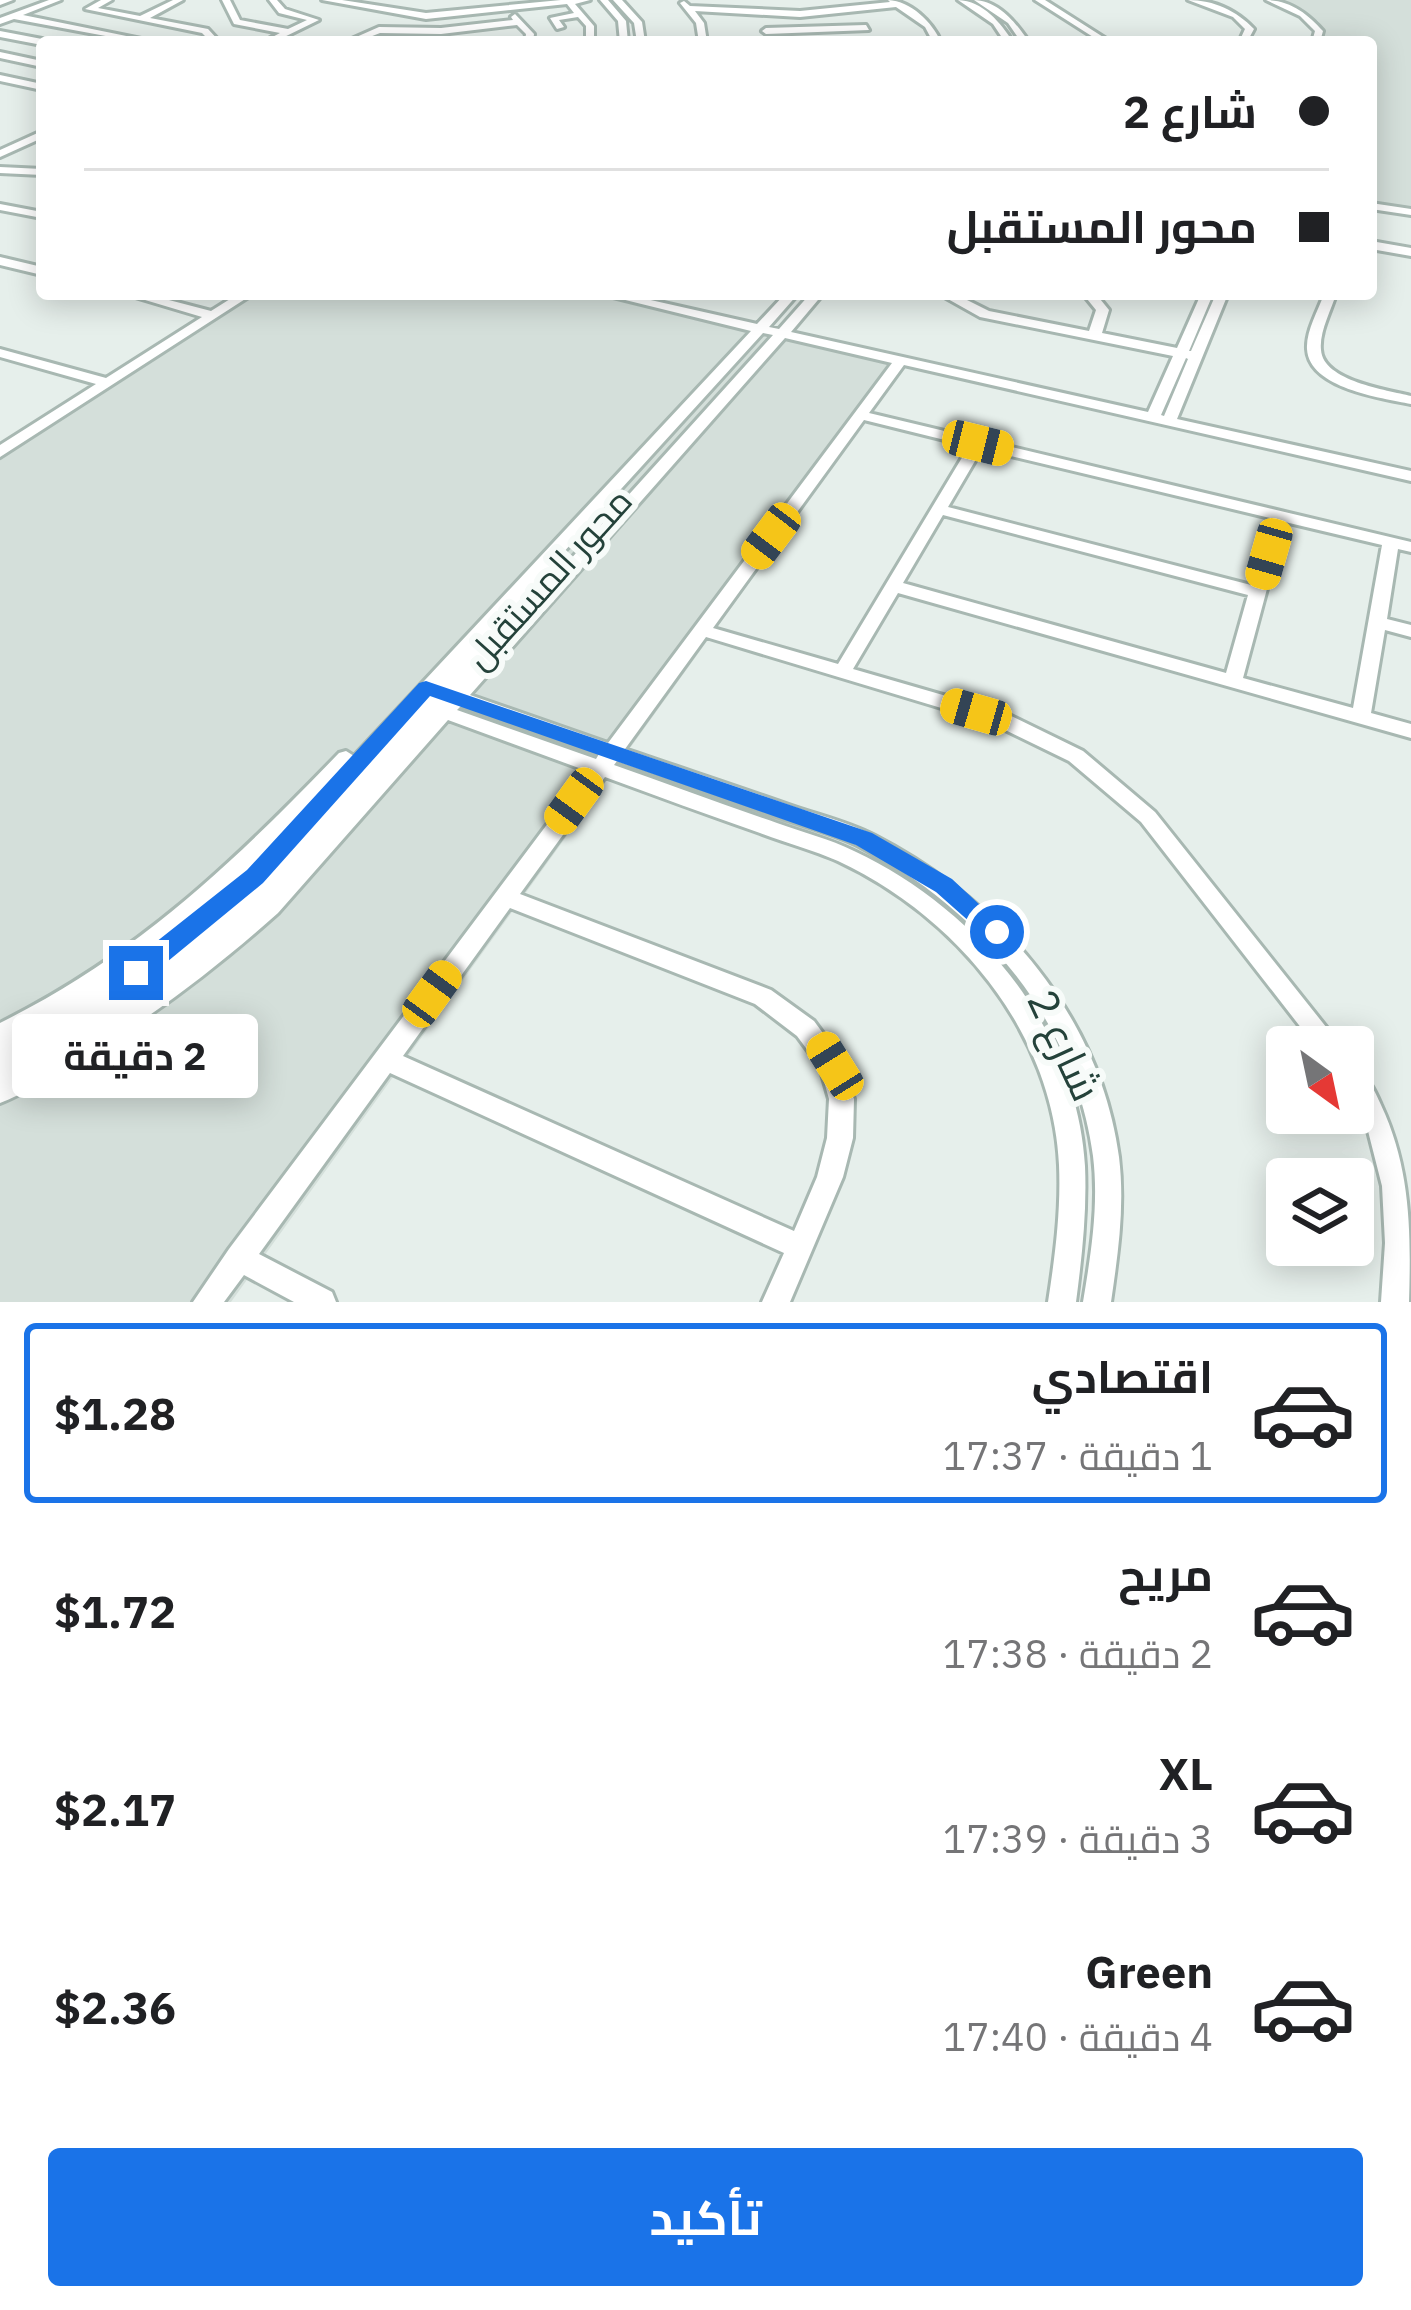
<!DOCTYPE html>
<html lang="ar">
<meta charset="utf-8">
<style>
body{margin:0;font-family:"IBM Plex Sans",Cairo,sans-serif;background:#f6f6f6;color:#202124;direction:rtl;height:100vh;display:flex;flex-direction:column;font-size:45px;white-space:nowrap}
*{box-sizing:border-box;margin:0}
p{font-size:39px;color:#757577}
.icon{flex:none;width:66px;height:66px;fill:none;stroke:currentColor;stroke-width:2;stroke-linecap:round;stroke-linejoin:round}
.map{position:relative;height:1302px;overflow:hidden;direction:ltr}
.panel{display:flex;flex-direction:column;background:#fff;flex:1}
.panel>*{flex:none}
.hud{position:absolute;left:36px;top:36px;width:1341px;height:264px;border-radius:12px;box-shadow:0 6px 30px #0003;direction:rtl;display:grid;align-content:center;height:264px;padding:0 48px;background:#fff}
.needle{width:78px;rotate:147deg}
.fabs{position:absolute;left:1266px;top:1026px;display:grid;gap:24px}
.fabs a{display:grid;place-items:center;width:108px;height:108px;border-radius:12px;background:#fff;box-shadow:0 6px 30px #0003;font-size:60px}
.end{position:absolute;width:54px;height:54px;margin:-27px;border:15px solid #1a73e8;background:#fff;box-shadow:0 0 0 6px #fff}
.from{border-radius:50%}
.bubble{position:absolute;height:84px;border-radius:12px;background:#fff;box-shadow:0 6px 30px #0003;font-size:39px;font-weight:700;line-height:84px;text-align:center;direction:rtl}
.car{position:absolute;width:36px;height:72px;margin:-36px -18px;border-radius:15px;box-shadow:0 0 9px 3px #0007;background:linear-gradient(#f5c518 24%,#345 0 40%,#f5c518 0 76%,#345 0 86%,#f5c518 0)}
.hud b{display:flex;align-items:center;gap:42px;height:114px;font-size:45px}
.hud b+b{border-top:3px solid #e0e0e0}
.hud i{width:30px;height:30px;background:#202124}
ul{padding:21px 0 0;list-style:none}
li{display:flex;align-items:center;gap:36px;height:180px;margin:0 24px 18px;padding:0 24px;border:6px solid transparent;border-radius:12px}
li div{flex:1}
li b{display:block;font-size:45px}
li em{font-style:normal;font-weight:700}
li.current{border-color:#1a73e8}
li>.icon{width:108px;height:108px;stroke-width:1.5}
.button{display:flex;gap:24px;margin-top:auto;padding:24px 48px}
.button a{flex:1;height:138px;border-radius:12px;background:#1a73e8;color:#fff;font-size:48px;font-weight:700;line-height:138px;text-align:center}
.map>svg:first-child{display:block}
.built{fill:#d4dfda}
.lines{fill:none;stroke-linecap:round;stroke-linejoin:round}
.minor-casing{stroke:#a8b8b2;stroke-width:6}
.minor{fill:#fff;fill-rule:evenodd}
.route{fill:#1a73e8}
.labels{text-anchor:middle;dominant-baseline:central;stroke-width:12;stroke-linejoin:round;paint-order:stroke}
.street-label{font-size:36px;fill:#24423a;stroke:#f7fbf9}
.near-street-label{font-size:42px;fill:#24423a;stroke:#f7fbf9}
</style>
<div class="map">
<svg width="1411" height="1302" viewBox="0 0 1411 1302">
<rect width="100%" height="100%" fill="#e6efeb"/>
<path class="built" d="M1274,0H1411V214L1371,208V42H1321L1324,30L1318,21Z
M250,294H626L911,358L231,1302H0V456Z"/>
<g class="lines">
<defs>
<path id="minor" d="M0,0H13L0,5Z
M49,0H61L23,15L156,42H138L14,19L0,24V18Z
M101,0H112L98,8L140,16L173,0H183L150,18L208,29L220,42H211L202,33L85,9Z
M222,0H230L240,20L288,29L307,20L279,13L269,0H277L285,9L319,20L274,42H263L280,33L234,24Z
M322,0H342L426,13L561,0H590L575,4L594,26V42H586V26L578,17L559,20L564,27L557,29L550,18L574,13L567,4L426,19Z
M600,0H608L626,21L628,42H620L618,21Z
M613,0H622L642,22L645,42H637L634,23Z
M888,0C911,1 932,22 941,42H933L925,27L896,7L800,17L695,11L704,23L707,42H699L696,23L680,3L684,1L690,6L800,11L890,2Z
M958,0C983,1 1001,23 1013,42H1005L993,24Z
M974,0C999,1 1016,23 1029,42H1021L1008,23Z
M1035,0H1045L1111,42H1101Z
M1188,0C1214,0 1237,11 1254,29L1247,42H1239L1245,29L1233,17Z
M1266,0C1290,0 1308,14 1323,31L1320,42H1312L1315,31L1300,16Z
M515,14L534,34L533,42H525L526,34L517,25L441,34L380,33L357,42H345L379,27L441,28L513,20L511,17Z
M866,25L869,30L766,34L762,31L766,28Z
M0,31L42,39L46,42H42V45L0,37Z
M0,52L42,61V67L0,58Z
M0,75L42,84V90L0,81Z
M42,131V138L0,157V150Z
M0,167L42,169V175L0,173Z
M1371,203L1411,209V215L1371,209Z
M0,204L42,212V218L0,210Z
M1371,241L1411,248V256L1371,249Z
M0,257L42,267V275L0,265Z
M125,294H146L211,311L238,294H253L0,457V445L96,384L0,357V349L106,378L202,317Z
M601,294H624L757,324L785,294H798L769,327L779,329L810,294H823L791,332L1148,412L1173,356L980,317L939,294H955L989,311L1089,331L1096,310L1083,294H1096L1109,310L1102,333L1177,348L1201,294H1213L1189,351H1191L1216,294H1228L1177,419L1411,471V481L904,365L869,413L1411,542V552L1398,549L1387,619L1411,625V637L1385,630L1371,713L1411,724V738L898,593L853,669L1005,713L1083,751L1155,812L1342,1047H1316L1141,822L1069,761L991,723L706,637L625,749C680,768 735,786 789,805C817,815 849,822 875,836C999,900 1100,1015 1119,1157C1125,1206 1118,1254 1111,1302H1083C1091,1254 1099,1205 1093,1156C1075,1020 979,908 859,846C835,834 807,827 781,818C727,799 672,780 617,761L614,765C668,784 722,804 777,823C802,832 830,839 854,851C976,908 1077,1028 1085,1166C1087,1212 1082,1256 1076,1302H1048C1055,1256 1061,1212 1059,1165C1053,1032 956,916 838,861C813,850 786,843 760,833C708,815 657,796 605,777L520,894L771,990L814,1021L839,1055L854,1099L853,1138L843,1177L790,1302H762L784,1253L390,1073L259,1254L332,1292L336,1302H294L244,1275L224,1302H193L229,1249L587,771L448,720L278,913C212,972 143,1024 66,1068C45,1080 23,1094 0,1103V1023C138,954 233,863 339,753L346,751L354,756L751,331ZM763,333L773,335L512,624L500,622ZM785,338L892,363L608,743L470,695ZM1186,358L1188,359L1164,416L1161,415ZM864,420L969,446L838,664L713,628ZM982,449L1270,518L1251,585L948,507ZM943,515L1248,595L1226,673L903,583ZM1285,522L1382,545L1353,708L1243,678ZM461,706L599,754L596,759L457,710ZM510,908L755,1004L797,1036L820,1067L829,1099L827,1138L817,1177L794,1231L403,1056Z
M1324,294H1336C1331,311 1319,332 1321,350C1323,381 1387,390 1411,396V404C1381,398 1309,388 1307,349C1306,331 1318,311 1324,294Z
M1353,1068C1367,1074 1375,1091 1381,1105C1411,1169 1411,1233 1409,1302H1381L1385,1243L1382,1186L1368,1131L1353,1101Z"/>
</defs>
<use href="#minor" class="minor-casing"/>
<use href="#minor" class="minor"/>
</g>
<path class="route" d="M426,681L872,833L952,879L1009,932L997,942L989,939L936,892L856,845L430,696L263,883L145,980H127L124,973L127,965L247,870L419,683Z"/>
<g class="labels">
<g class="street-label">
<text transform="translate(548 578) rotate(-48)">محور المستقبل</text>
</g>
<g class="near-street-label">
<text transform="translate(1065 1045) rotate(65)">شارع 2</text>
</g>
</g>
</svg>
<div class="fabs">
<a><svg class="needle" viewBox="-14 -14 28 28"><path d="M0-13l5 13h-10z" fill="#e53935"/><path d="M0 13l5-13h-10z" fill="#757577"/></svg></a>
<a><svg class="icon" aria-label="layers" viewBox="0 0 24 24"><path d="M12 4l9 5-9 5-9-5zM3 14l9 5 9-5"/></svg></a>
</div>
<i class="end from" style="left:997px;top:932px"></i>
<i class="end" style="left:136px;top:973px"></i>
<div class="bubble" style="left:12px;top:1014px;width:246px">2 دقيقة</div>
<i class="car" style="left:978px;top:443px;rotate:104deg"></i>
<i class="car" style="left:771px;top:536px;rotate:217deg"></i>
<i class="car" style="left:1269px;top:554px;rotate:196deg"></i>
<i class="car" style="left:976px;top:712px;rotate:286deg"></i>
<i class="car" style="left:574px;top:801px;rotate:216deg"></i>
<i class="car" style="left:432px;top:994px;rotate:36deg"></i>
<i class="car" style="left:835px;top:1066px;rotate:328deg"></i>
<div class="hud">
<b><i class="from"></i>شارع 2</b>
<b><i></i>محور المستقبل</b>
</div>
</div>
<section class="panel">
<ul>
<li class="current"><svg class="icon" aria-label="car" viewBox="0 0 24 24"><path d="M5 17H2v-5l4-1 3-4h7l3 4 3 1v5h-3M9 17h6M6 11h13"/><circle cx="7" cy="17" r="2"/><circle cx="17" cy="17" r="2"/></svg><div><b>اقتصادي</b><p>1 دقيقة · 17:37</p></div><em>$1.28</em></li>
<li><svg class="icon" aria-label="car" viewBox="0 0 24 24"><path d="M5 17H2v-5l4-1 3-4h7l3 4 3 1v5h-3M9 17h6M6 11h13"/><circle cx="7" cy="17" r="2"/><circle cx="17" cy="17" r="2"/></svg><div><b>مريح</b><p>2 دقيقة · 17:38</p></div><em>$1.72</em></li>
<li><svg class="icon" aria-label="car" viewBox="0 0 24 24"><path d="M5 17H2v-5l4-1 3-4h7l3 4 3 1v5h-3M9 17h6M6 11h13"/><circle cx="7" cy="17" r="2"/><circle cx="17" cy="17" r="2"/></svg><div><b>XL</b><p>3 دقيقة · 17:39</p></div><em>$2.17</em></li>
<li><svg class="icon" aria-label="car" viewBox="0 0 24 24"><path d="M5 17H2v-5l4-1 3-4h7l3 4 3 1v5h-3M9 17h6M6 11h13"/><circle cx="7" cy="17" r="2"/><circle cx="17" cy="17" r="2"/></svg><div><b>Green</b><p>4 دقيقة · 17:40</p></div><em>$2.36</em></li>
</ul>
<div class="button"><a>تأكيد</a></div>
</section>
